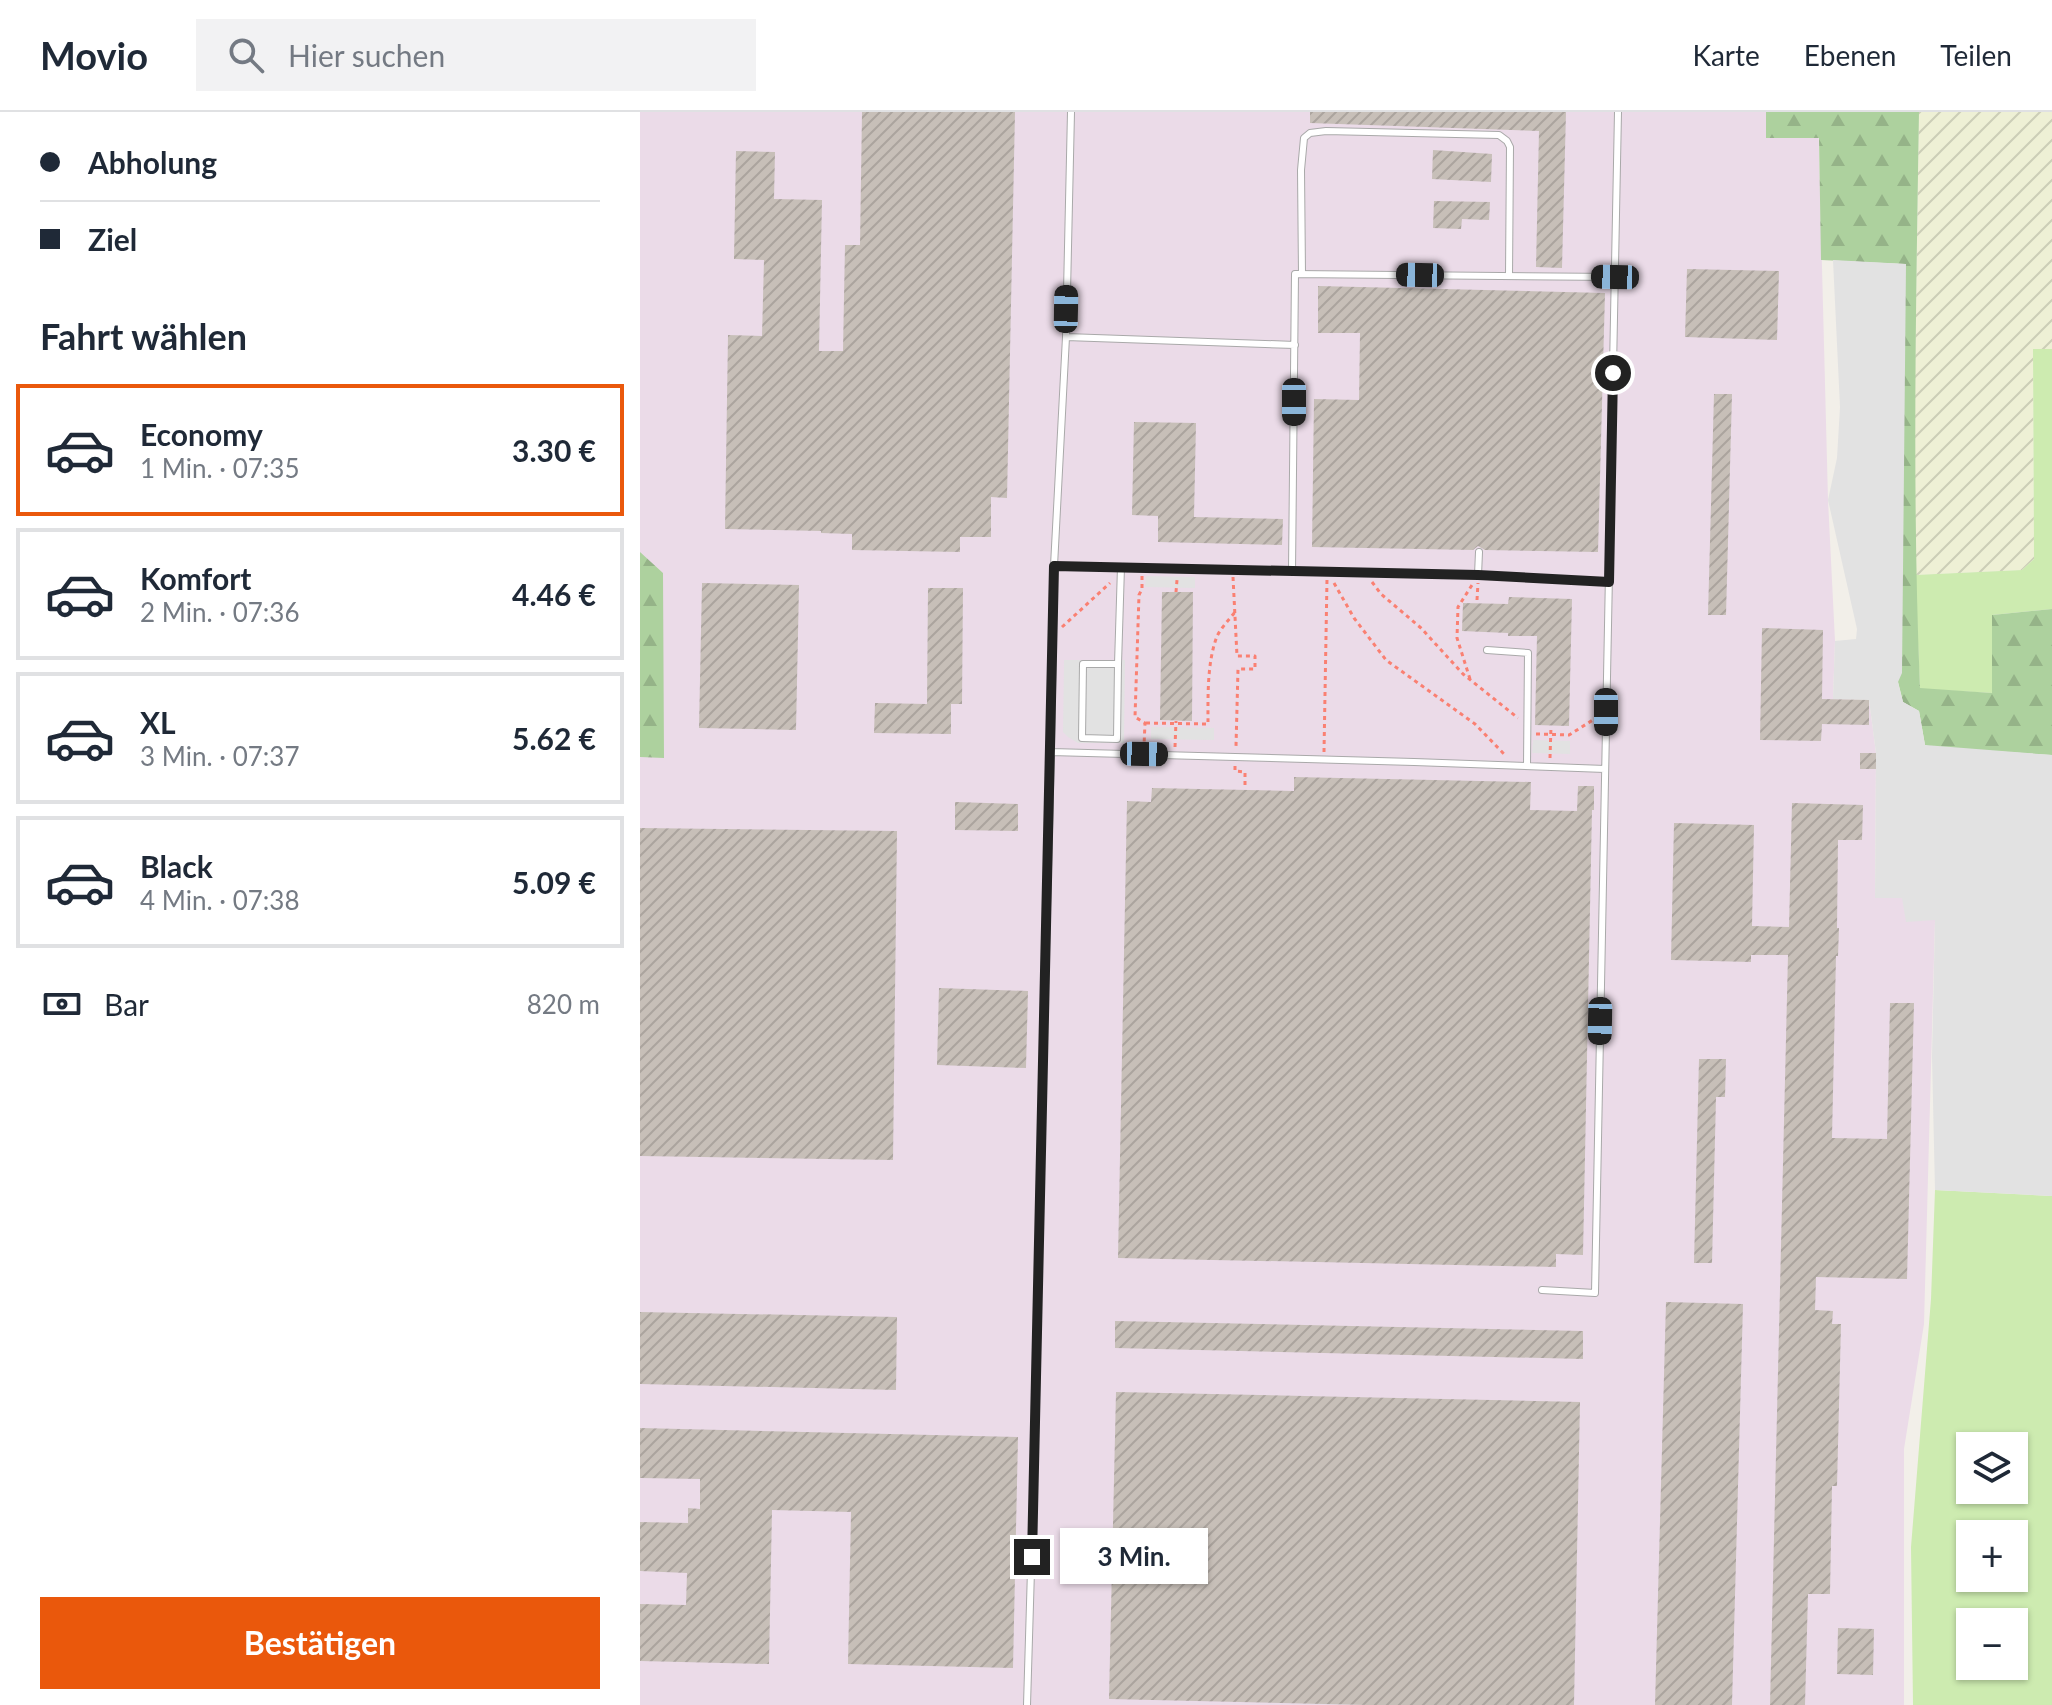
<!DOCTYPE html>
<html lang="de">
<meta charset="utf-8">
<style>
body{margin:0;font-family:Lato,sans-serif;background:#f2f2f3;color:#1f2937;height:100vh;display:flex;flex-direction:column;font-size:30px;white-space:nowrap}
*{box-sizing:border-box;margin:0}
p{font-size:26px;color:#747a83}
.icon{flex:none;width:44px;height:44px;fill:none;stroke:currentColor;stroke-width:2;stroke-linecap:round;stroke-linejoin:round}
.map{position:relative;flex:1;overflow:hidden}
.details{display:flex;flex-direction:column;background:#fff;width:640px}
.details>*{flex:none}
.hud{display:grid;align-content:center;height:176px;padding:0 40px;background:#fff}
.tools{position:absolute;left:1316px;top:1320px;display:grid;gap:16px}
.tools a{display:grid;place-items:center;width:72px;height:72px;border-radius:0px;background:#fff;box-shadow:0 2px 6px #0004;font-size:40px}
.end{position:absolute;width:36px;height:36px;margin:-18px;border:10px solid #222;background:#fff;box-shadow:0 0 0 4px #fff}
.from{border-radius:50%}
.bubble{position:absolute;height:56px;border-radius:0px;background:#fff;box-shadow:0 2px 6px #0004;font-size:26px;font-weight:700;line-height:56px;text-align:center}
.car{position:absolute;width:24px;height:48px;margin:-24px -12px;border-radius:10px;box-shadow:0 0 6px 2px #0007;background:linear-gradient(#222 24%,#8ab4d8 0 40%,#222 0 76%,#8ab4d8 0 86%,#222 0)}
.hud b{display:flex;align-items:center;gap:28px;height:76px;font-size:30px}
.hud b+b{border-top:2px solid #e0e1e3}
.hud i{width:20px;height:20px;background:#1f2937}
ul{padding:0;list-style:none}
li{display:flex;align-items:center;gap:24px;height:132px;margin:0 16px 12px;padding:0 24px;border:4px solid #e0e1e3;border-radius:0px}
li div{flex:1}
li b{display:block;font-size:30px}
li em{font-style:normal;font-weight:700}
li.active{border-color:#ea580c}
li>.icon{width:72px;height:72px;stroke-width:1.5}
h2{padding:0 40px;font-size:36px;line-height:96px}
.pay{display:flex;align-items:center;gap:20px;height:88px;padding:0 40px;font-size:30px}
.pay p{margin-inline-start:auto}
.action{display:flex;gap:16px;margin-top:auto;padding:16px 40px}
.action a{flex:1;height:92px;border-radius:0px;background:#ea580c;color:#fff;font-size:32px;font-weight:700;line-height:92px;text-align:center}
header{display:flex;align-items:center;gap:48px;box-sizing:border-box;height:112px;padding:0 40px;background:#fff;border-bottom:2px solid #e0e1e3}
header strong{font-size:38px}
nav{display:flex;gap:44px;margin-inline-start:auto;font-size:28px}
.search{width:560px;height:72px;background:#f2f2f3;display:flex;align-items:center;gap:20px;box-sizing:border-box;padding:0 28px;border-radius:0px;color:#747a83;font-size:30px}
main{display:flex;flex:1;min-height:0}
.map>svg:first-child{display:block}
.industrial{fill:#ebdbe8}
.farmland{fill:url(#farmland-furrows)}
.grass{fill:#cdebb0;fill-rule:evenodd}
.forest{fill:url(#forest-firs)}
.parking{fill:#e2e2e2}
.building{fill:url(#building-hatch)}
.lines{fill:none;stroke-linecap:round;stroke-linejoin:round}
.service-casing{stroke:#a9a9a9;stroke-width:8}
.path{stroke:#fa8072;stroke-width:3;stroke-dasharray:4 4;stroke-linecap:butt}
.service{stroke:#fff;stroke-width:6}
.route{stroke:#222;stroke-width:10}
</style>
<header>
<strong>Movio</strong>
<div class="search"><svg class="icon" aria-label="search" viewBox="0 0 24 24"><circle cx="10" cy="10" r="6"/><path d="M15 15l6 6"/></svg>Hier suchen</div>
<nav><a>Karte</a><a>Ebenen</a><a>Teilen</a></nav>
</header>
<main>
<section class="details">
<div class="hud">
<b><i class="from"></i>Abholung</b>
<b><i></i>Ziel</b>
</div>
<h2>Fahrt wählen</h2>
<ul>
<li class="active"><svg class="icon" aria-label="car" viewBox="0 0 24 24"><path d="M5 17H2v-5l4-1 3-4h7l3 4 3 1v5h-3M9 17h6M6 11h13"/><circle cx="7" cy="17" r="2"/><circle cx="17" cy="17" r="2"/></svg><div><b>Economy</b><p>1 Min. · 07:35</p></div><em>3.30 €</em></li>
<li><svg class="icon" aria-label="car" viewBox="0 0 24 24"><path d="M5 17H2v-5l4-1 3-4h7l3 4 3 1v5h-3M9 17h6M6 11h13"/><circle cx="7" cy="17" r="2"/><circle cx="17" cy="17" r="2"/></svg><div><b>Komfort</b><p>2 Min. · 07:36</p></div><em>4.46 €</em></li>
<li><svg class="icon" aria-label="car" viewBox="0 0 24 24"><path d="M5 17H2v-5l4-1 3-4h7l3 4 3 1v5h-3M9 17h6M6 11h13"/><circle cx="7" cy="17" r="2"/><circle cx="17" cy="17" r="2"/></svg><div><b>XL</b><p>3 Min. · 07:37</p></div><em>5.62 €</em></li>
<li><svg class="icon" aria-label="car" viewBox="0 0 24 24"><path d="M5 17H2v-5l4-1 3-4h7l3 4 3 1v5h-3M9 17h6M6 11h13"/><circle cx="7" cy="17" r="2"/><circle cx="17" cy="17" r="2"/></svg><div><b>Black</b><p>4 Min. · 07:38</p></div><em>5.09 €</em></li>
</ul>
<div class="pay"><svg class="icon" aria-label="cash" viewBox="0 0 24 24"><path d="M3 7h18v10H3z"/><circle cx="12" cy="12" r="2"/></svg>Bar<p>820 m</p></div>
<div class="action"><a>Bestätigen</a></div>
</section>
<div class="map">
<svg width="1412" height="1593" viewBox="0 0 1412 1593">
<defs>
<pattern id="farmland-furrows" width="10" height="10" patternUnits="userSpaceOnUse" patternTransform="scale(2)"><rect width="10" height="10" fill="#eef0d5"/><path d="M-1 1l2-2M0 10L10 0M9 11l2-2" fill="none" stroke="#ccceb7"/></pattern>
<pattern id="forest-firs" width="22" height="20" patternUnits="userSpaceOnUse" patternTransform="scale(2)"><rect width="22" height="20" fill="#add19e"/><path d="M5 1l3.5 6h-7zM16 11l3.5 6h-7z" fill="#95b388"/></pattern>
<pattern id="building-hatch" width="6" height="6" patternUnits="userSpaceOnUse" patternTransform="scale(2)"><rect width="6" height="6" fill="#c7bfb8"/><path d="M-1 1l2-2M0 6l6-6M5 7l2-2" fill="none" stroke="#aba49e"/></pattern>
</defs>
<rect width="100%" height="100%" fill="#f2efe9"/>
<path class="industrial" d="M0,0H1178L1188,388L1195,529L1193,587L1229,588L1236,641L1235,785L1262,786L1295,808L1284,1212L1264,1337V1593H0Z"/>
<path class="farmland" d="M1279,0H1412V237L1393,238L1394,447L1382,458L1275,463V258Z"/>
<path class="grass" d="M1393,237H1412V497L1352,503V581L1280,577L1275,463L1382,458L1394,447Z
M1295,1078L1412,1084V1593H1273L1271,1435L1291,1187ZM1374,1334V1378H1330V1334ZM1374,1422V1466H1330V1422ZM1330,1510H1374V1554H1330Z"/>
<path class="forest" d="M1126,0H1279C1276,192 1272,384 1280,576L1352,581V503L1412,497V643L1291,635L1285,633L1279,599L1263,590L1258,570L1265,152L1181,148L1179,26H1126Z
M0,440L23,461L24,646L0,645Z"/>
<path class="parking" d="M1193,148L1266,152L1262,561L1258,570L1263,590L1279,599L1285,633L1412,643V1084L1295,1078L1292,945L1295,808L1266,810L1262,786H1235L1236,641L1229,588L1193,587L1195,529L1216,527L1217,517L1188,388L1197,346L1200,295Z
M506,464L555,465V476L505,475Z
M424,548H485L484,631H438L428,625L423,620Z
M511,615L574,616V628L511,627Z
M893,628L930,629V642L892,641Z"/>
<path class="building" d="M222,0H375L367,386L351,385V425H320V440L212,438V422L181,421V419L85,417L88,223L122,224L124,148L94,147L96,39L135,40L134,87L182,88L179,239H203L205,133H220Z
M670,0H926L922,156L896,155L899,19L670,11Z
M793,38L852,42L851,70L792,67Z
M794,89L850,90L849,108L822,107L821,117L793,116Z
M1047,157L1139,159L1137,228L1045,225Z
M678,174L965,181L958,440L845,438L838,434L833,438L672,435L674,287L719,288L720,221H678Z
M1074,282H1092L1086,503H1068Z
M494,310L556,311L554,405L643,407L642,433L518,430V404L492,403Z
M62,471L159,473L156,618L59,616Z
M288,476H323L322,592H311V622L234,621L235,591L287,592Z
M522,480H553L552,609L520,608Z
M869,485L932,487L929,614L895,613L897,524H868V521L822,519L823,491L868,492Z
M1122,516L1183,518L1182,587L1229,588V613L1182,612L1181,629L1120,628Z
M1220,641H1236V657H1220Z
M654,665L891,670L890,698L937,699L938,674H954V698H952L943,1143L916,1142V1155L478,1146L487,689L511,690L512,676L654,679Z
M315,690L378,692V719L315,718Z
M1152,691L1223,693L1222,728H1198L1197,816H1199L1198,844H1196L1192,1026L1247,1027L1250,891H1274L1267,1167L1176,1165L1175,1198L1193,1199L1192,1212H1201L1197,1374H1192L1190,1482H1168L1165,1593H1130L1148,843H1111V850L1031,848L1034,711L1114,713L1112,814L1149,815Z
M0,716L257,719L253,1048L0,1044Z
M299,876L388,879L386,956L297,953Z
M1059,947H1086L1085,985H1076L1072,1151H1054Z
M1026,1190L1103,1192L1092,1593H1015Z
M0,1200L257,1205L256,1278L0,1272Z
M475,1209L943,1219V1247L475,1236Z
M476,1280L940,1290L934,1593H727L469,1587Z
M0,1316L378,1325L373,1556L208,1552L211,1400L132,1398L129,1552L0,1549V1492L46,1493L47,1461L0,1459V1410L48,1411V1396L60,1397V1367L0,1366Z
M1198,1516L1234,1517L1233,1563L1197,1562Z"/>
<g class="lines">
<defs>
<path id="service" d="M662,162L661,58L664,26L670,21L686,19L859,23L867,29L870,35L869,164
M426,225L655,233
M414,454L838,463L969,470
M652,459L655,162L975,165
M838,463L839,440
M847,538L888,541L887,654
M478,552L477,627L442,626L443,552H478L481,455
M411,640L414,454L426,225L431,0
M902,1178L955,1181L978,0
M387,1593L396,1289L400,1067L411,640L774,650L965,657"/>
</defs>
<use href="#service" class="service-casing"/>
<path class="path" d="M502,464V477L499,483L495,605L505,611L504,634
M593,465L597,544H615V557H598L596,634
M732,470L741,482L781,516L823,562L878,606
M694,471L714,506L746,548L835,612L864,642
M536,480L537,468
M837,488L838,471
M422,515L470,471
M830,567L817,526L818,495L832,473
M506,611L568,612C568,585 567,553 576,527C579,518 588,509 595,500
M896,622L929,623L956,606
M535,635L536,609
M684,640L687,467
M910,646L911,614
M595,654V659L605,660V673"/>
<use href="#service" class="service"/>
</g>
<g class="lines">
<path class="route" d="M392,1445L414,454L838,463L969,470L973,261"/>
</g>
</svg>
<div class="tools">
<a><svg class="icon" aria-label="layers" viewBox="0 0 24 24"><path d="M12 4l9 5-9 5-9-5zM3 14l9 5 9-5"/></svg></a>
<a>+</a>
<a>−</a>
</div>
<i class="end from" style="left:973px;top:261px"></i>
<i class="end" style="left:392px;top:1445px"></i>
<div class="bubble" style="left:420px;top:1416px;width:148px">3 Min.</div>
<i class="car" style="left:780px;top:163px;rotate:271deg"></i>
<i class="car" style="left:975px;top:165px;rotate:271deg"></i>
<i class="car" style="left:426px;top:197px;rotate:1deg"></i>
<i class="car" style="left:654px;top:290px;rotate:180deg"></i>
<i class="car" style="left:966px;top:600px;rotate:180deg"></i>
<i class="car" style="left:504px;top:642px;rotate:91deg"></i>
<i class="car" style="left:960px;top:909px;rotate:181deg"></i>
</div>
</main>
